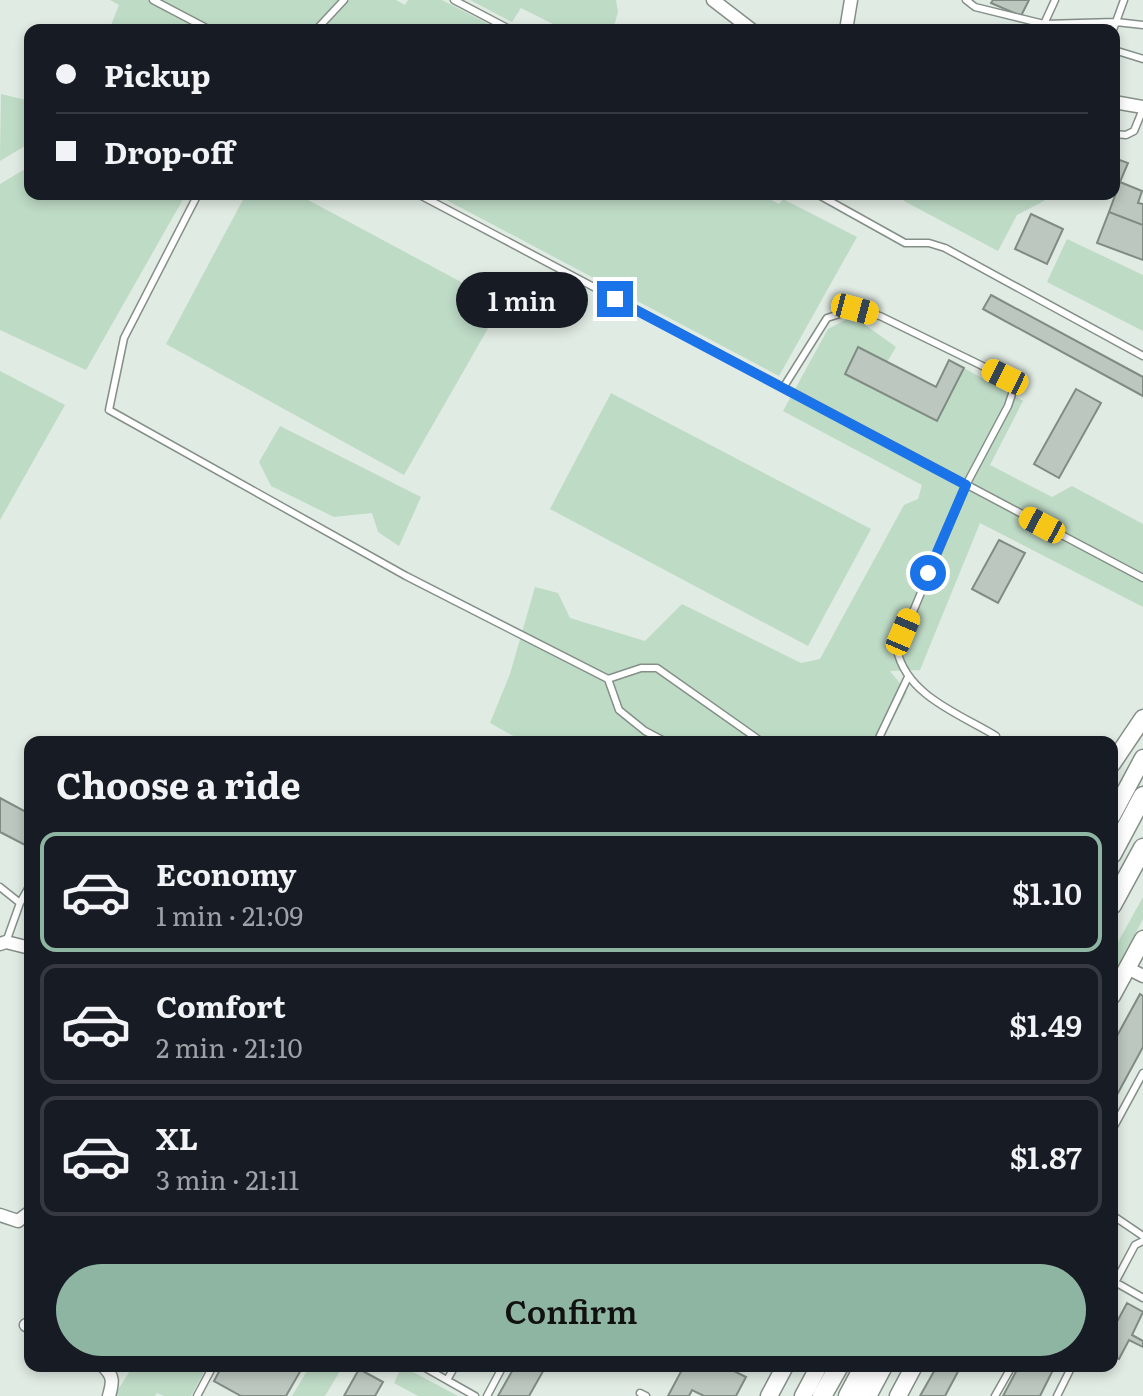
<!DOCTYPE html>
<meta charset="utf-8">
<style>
body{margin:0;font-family:Literata,serif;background:#242831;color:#f1f3f6;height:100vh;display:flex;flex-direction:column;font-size:30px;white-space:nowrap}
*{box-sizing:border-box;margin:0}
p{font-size:26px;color:#9ea1a6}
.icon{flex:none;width:44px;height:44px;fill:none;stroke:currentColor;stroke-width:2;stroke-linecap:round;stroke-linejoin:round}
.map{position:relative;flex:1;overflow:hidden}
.side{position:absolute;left:24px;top:736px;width:1094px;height:636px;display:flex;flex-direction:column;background:#171b24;border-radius:16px;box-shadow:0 4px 12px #0003}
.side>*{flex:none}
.banner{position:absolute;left:24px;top:24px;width:1096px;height:176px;border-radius:16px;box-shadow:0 4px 12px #0003;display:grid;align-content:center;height:176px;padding:0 32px;background:#171b24}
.end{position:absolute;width:36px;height:36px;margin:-18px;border:10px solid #1a73e8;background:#fff;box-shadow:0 0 0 4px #fff}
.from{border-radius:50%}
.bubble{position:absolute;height:56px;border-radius:28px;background:#171b24;box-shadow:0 4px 12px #0003;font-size:26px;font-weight:600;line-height:56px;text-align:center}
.car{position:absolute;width:24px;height:48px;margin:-24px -12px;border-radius:10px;box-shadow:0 0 6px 2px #0007;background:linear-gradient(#f5c518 24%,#345 0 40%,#f5c518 0 76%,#345 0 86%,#f5c518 0)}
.banner b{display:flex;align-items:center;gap:28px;height:76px;font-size:30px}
.banner b+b{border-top:2px solid #363941}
.banner i{width:20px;height:20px;background:#f1f3f6}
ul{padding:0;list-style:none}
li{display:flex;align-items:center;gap:24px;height:120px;margin:0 16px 12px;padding:0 16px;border:4px solid #363941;border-radius:16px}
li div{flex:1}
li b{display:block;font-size:30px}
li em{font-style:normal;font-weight:600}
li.on{border-color:#8eb5a2}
li>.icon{width:72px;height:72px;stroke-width:1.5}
h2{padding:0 32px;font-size:36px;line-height:96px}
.action{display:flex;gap:16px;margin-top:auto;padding:16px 32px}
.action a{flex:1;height:92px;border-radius:48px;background:#8eb5a2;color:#111;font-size:32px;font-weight:600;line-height:92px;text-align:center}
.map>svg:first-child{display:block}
.green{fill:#bedbc6}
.building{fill:#bcc7bf;stroke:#808b83;stroke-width:2}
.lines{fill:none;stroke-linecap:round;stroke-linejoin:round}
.service-casing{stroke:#848f87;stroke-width:9}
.minor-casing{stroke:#848f87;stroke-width:15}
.secondary-casing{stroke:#848f87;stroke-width:19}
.primary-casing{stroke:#848f87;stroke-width:21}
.service{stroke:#fff;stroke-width:6}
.minor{stroke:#fff;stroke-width:12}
.secondary{stroke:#fff;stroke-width:16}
.primary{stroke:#fff;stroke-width:18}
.route{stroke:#1a73e8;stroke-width:10}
</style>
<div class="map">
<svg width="1143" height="1396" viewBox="0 0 1143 1396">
<rect width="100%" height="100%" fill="#e0ebe3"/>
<path class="green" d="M110,0H396L405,5L408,0H442L500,30H109L119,5Z
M470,0H616L618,12L613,30H565L521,8L512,22Z
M1,94L30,101V143L0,161Z
M30,166V194H186L86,370L0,330V184Z
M246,194H297L502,304L404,475L166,344Z
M435,194H761L779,204L783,199L857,237L779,376Z
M907,194H1047L1044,201L1017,215L998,251L904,201Z
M1067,239L1143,275V331L1047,282Z
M853,316L896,347L887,362L858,348L845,374L937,421L964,368L1023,401L990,465L1052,497L1072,486L1143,524V607L980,523L920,670L890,671L907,692L881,742H524L490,723L510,674L535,587L558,593L570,618L645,641L682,604L801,663L820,659L904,505L918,499L922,485L783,411L828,329Z
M0,371L65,405L0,520Z
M611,393L871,529L808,646L550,509Z
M280,426L421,497L399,546L378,532L372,513L334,517L271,486L259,462Z
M1143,897V919L1112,977V953Z
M133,1366H207L191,1396H164L157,1393L155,1396H114Z
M310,1366H343L325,1396H292Z
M402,1366L458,1396H418L394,1383Z"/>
<path class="building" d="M993,0H1029L1021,16L991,3Z
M1114,158L1128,163L1120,182L1114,180Z
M1120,182L1142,191L1138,203L1143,204V225L1109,212Z
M1109,212L1143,225V260L1097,243Z
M1031,214L1063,229L1047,264L1015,249Z
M991,295L1143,377V396L983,309Z
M858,347L936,387L949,360L964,368L937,421L845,374Z
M1076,389L1101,403L1059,478L1034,464Z
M999,540L1025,553L998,603L972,589Z
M0,798L30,814V837L25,845L0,832Z
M1140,994L1143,996V1047L1112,1104V1045Z
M1127,1303L1143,1312L1132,1335L1143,1341V1347L1129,1340L1119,1359L1112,1356V1331Z
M222,1366H293L301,1370L286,1396H241L214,1381Z
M515,1366H546L529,1396H498Z
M684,1366H724L746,1377L736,1396H704L692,1390L689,1396H668Z
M937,1366H961L945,1396H920Z
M1019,1366H1055L1040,1396H1003Z
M359,1369L383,1382L375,1396H344Z"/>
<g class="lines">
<defs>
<path id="service" d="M153,0L210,30
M454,0L511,30
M966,0L975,7L1044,24L1116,22L1143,25
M1044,24L1055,0
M316,30L344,0
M1113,30L1124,0
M1114,50L1143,59
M1114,134L1126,135L1134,131L1143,109
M198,194L124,338L109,410L406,576L608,679L619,710L645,731L666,742
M418,194L1143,578
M817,194L905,243H929L945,248L1143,356
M783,388L827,318L855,309L880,316L1005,377L1014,388L1008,406L966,485L897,650C907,696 960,714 996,736
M608,679L641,668H657L762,742
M877,742L908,677
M0,887L20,903L6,942
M20,903L30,885
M1112,1130L1143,1073
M1112,1215L1143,1236
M1115,1282L1143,1298
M1112,1288L1135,1245L1143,1241
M422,1366L475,1396
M447,1380L455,1366
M640,1393L646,1396
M197,1396L213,1366
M487,1396L503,1366
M995,1396L1012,1366
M1057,1396L1072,1366"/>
<path id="minor" d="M713,0L752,30
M846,30L851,0
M1114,102L1143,107
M0,944L6,942L30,948
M1127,968L1143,976
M0,1215L18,1221L30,1212
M26,1325L30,1327
M103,1366C114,1376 113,1382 109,1396"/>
<path id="secondary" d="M1112,764L1143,718
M1112,816L1143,758
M1112,996L1143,939
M769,1396L785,1366
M803,1396L819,1366
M898,1396L914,1366"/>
<path id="primary" d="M1112,854L1143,796
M1112,905L1143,848
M822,1396L839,1366
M848,1396L864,1366
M867,1396L883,1366"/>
</defs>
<use href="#service" class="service-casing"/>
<use href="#minor" class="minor-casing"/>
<use href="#secondary" class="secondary-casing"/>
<use href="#primary" class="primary-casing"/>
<use href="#service" class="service"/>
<use href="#minor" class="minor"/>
<use href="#secondary" class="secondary"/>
<use href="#primary" class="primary"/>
</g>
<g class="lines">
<path class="route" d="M615,299L966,485L928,573"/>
</g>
</svg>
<i class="end from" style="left:928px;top:573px"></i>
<i class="end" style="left:615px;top:299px"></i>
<div class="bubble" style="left:456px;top:272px;width:132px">1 min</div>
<i class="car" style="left:855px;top:309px;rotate:105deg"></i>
<i class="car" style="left:1005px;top:377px;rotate:296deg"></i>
<i class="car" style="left:1042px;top:525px;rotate:298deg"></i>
<i class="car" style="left:903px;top:632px;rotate:23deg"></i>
<div class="banner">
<b><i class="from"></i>Pickup</b>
<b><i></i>Drop-off</b>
</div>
<section class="side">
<h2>Choose a ride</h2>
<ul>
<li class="on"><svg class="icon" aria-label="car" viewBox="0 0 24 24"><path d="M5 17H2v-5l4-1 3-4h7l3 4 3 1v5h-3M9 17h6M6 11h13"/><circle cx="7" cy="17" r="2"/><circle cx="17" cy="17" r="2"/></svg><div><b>Economy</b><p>1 min · 21:09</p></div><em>$1.10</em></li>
<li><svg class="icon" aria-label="car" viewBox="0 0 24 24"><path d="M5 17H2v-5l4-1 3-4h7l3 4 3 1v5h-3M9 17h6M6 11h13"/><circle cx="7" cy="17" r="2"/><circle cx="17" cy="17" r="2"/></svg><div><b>Comfort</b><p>2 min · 21:10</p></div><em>$1.49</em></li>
<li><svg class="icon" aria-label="car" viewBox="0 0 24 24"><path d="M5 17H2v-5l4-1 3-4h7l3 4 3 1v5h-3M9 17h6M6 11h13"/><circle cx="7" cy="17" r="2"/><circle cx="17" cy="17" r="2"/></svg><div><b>XL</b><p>3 min · 21:11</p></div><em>$1.87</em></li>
</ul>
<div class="action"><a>Confirm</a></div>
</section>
</div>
